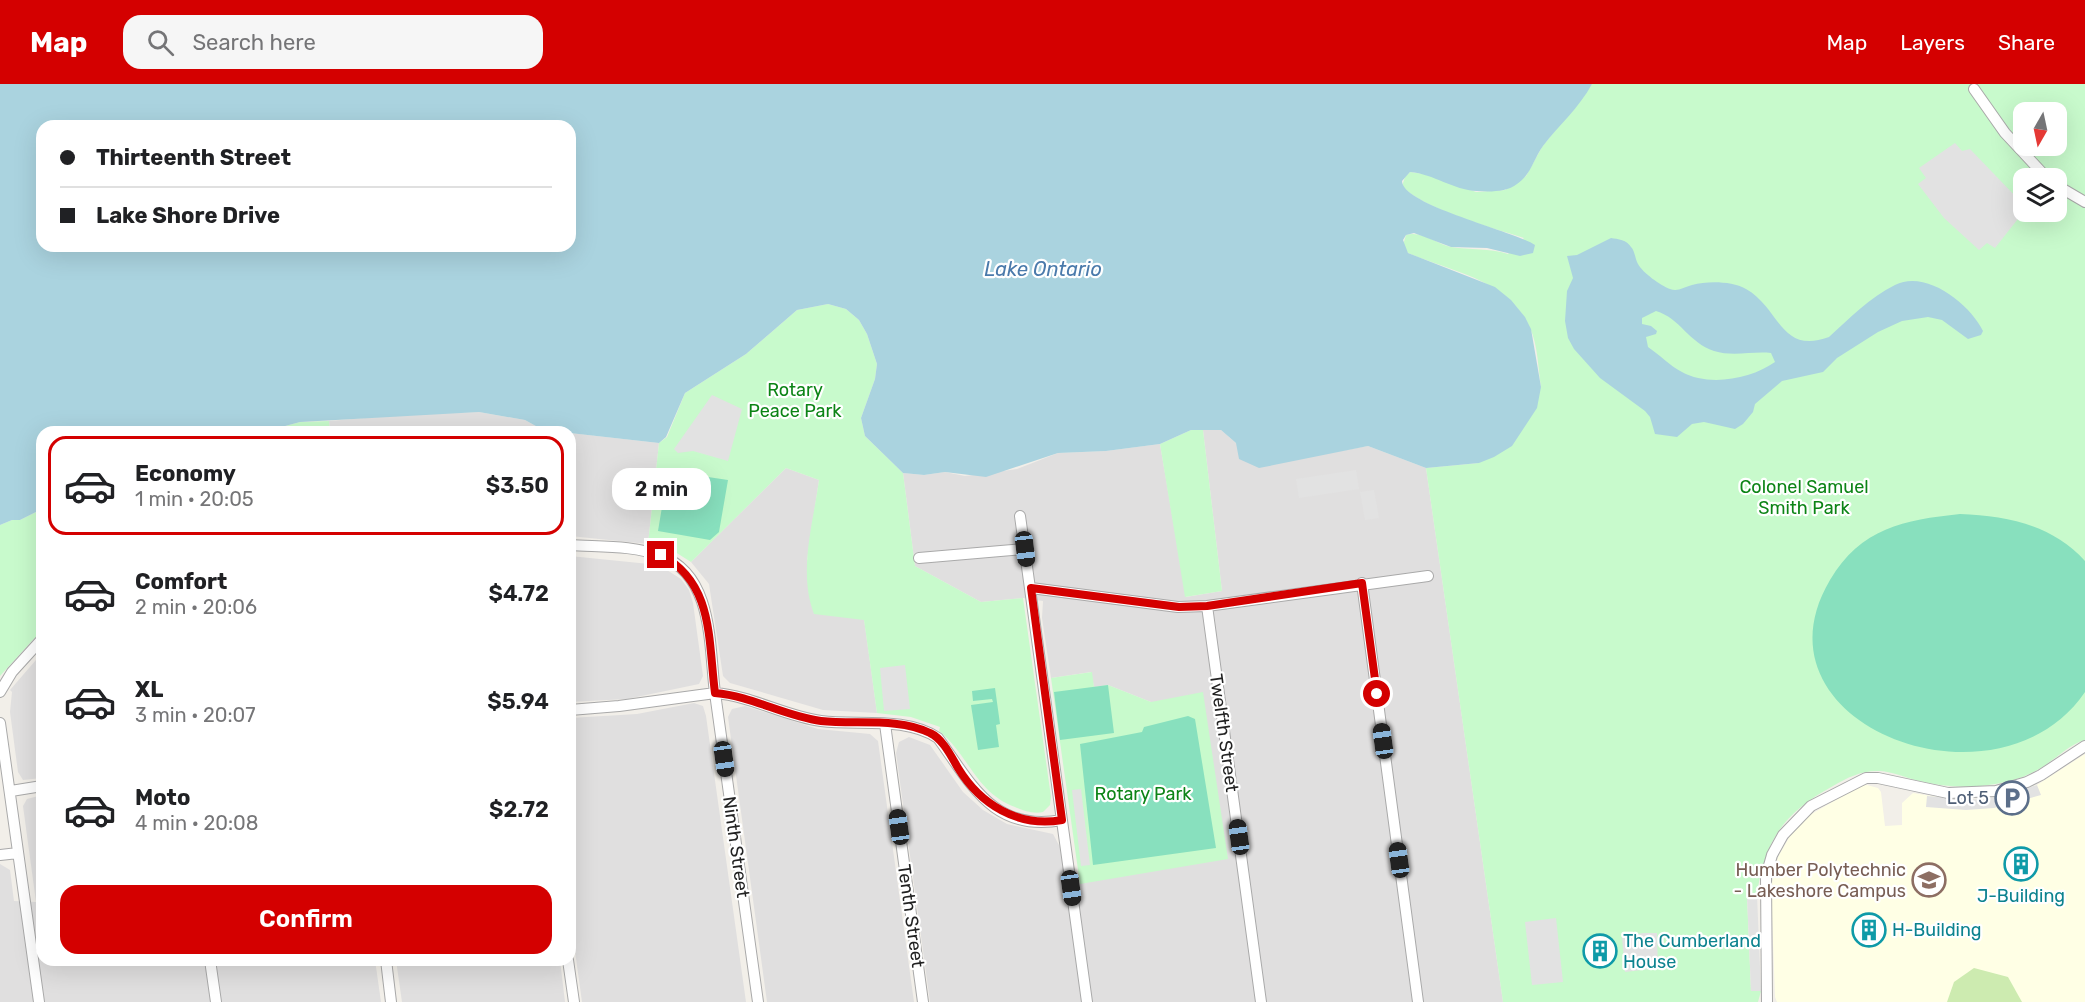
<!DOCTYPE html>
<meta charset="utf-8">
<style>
body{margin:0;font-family:Rubik,sans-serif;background:#f6f6f6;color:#202124;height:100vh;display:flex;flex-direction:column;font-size:22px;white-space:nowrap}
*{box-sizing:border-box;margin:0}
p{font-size:20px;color:#757577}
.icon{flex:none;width:33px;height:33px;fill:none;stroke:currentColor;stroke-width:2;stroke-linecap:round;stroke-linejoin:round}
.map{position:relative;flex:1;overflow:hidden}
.sheet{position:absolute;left:36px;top:342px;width:540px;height:540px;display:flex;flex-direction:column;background:#fff;border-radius:18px;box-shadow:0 6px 24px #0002}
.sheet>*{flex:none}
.hud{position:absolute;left:36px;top:36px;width:540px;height:132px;border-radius:18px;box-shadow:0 6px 24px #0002;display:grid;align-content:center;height:132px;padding:0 24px;background:#fff}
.needle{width:39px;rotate:189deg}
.fabs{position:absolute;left:2013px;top:18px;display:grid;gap:12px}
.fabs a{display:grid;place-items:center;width:54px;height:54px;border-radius:12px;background:#fff;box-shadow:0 6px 24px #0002;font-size:30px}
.end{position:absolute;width:27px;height:27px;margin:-14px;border:8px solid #d40000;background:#fff;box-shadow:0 0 0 3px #fff}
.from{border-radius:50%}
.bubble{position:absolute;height:42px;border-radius:18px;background:#fff;box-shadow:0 6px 24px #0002;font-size:20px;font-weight:600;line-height:42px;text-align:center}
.car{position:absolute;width:18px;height:36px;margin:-18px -9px;border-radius:8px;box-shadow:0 0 4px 2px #0007;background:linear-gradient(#222 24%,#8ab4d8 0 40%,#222 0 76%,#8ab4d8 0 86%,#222 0)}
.hud b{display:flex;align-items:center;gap:21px;height:57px;font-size:22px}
.hud b+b{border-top:2px solid #e0e0e0}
.hud i{width:15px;height:15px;background:#202124}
ul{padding:10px 0 0;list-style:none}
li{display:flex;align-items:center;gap:18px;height:99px;margin:0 12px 9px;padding:0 12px;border:3px solid transparent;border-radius:18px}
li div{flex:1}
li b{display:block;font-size:22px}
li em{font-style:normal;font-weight:600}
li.current{border-color:#d40000}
li>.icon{width:54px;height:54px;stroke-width:1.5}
.primary-button{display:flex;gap:12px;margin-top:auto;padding:12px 24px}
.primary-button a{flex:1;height:69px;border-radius:18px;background:#d40000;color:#fff;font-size:24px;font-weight:600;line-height:69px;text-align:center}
header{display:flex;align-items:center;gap:36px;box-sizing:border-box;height:84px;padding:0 30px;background:#d40000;color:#fff}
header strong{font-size:28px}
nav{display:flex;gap:33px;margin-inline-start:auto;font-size:21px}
.search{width:420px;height:54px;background:#f6f6f6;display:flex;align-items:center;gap:15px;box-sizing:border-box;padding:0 21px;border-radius:18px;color:#757577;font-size:22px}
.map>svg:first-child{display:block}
.residential{fill:#e0dfdf}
.education{fill:#ffffe5}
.grass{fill:#cdebb0}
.park{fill:#c8facc;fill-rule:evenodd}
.pitch{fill:#88e0be}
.parking{fill:#e2e2e2}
.water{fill:#aad3df;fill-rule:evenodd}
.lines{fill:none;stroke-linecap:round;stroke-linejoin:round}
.minor-casing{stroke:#a9a9a9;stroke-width:12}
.minor{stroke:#fff;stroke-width:10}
.route{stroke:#d40000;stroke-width:8}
.labels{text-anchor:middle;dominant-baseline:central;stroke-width:4.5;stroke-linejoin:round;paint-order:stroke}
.park-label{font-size:18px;fill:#0c8416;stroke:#fff}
.street-label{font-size:18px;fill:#222;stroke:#fff}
.service-label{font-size:18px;fill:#4e5e75;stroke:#fff;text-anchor:end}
.education-label{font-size:18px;fill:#785e54;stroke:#fff;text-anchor:end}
.culture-label{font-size:18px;fill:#0d838f;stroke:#fff;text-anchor:start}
.water-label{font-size:20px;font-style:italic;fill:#4a7aab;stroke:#fff}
</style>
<header>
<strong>Map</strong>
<div class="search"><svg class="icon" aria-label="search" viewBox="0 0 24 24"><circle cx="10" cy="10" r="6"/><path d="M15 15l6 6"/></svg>Search here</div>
<nav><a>Map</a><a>Layers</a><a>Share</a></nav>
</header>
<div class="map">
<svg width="2085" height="918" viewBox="0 0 2085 918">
<rect width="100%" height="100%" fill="#f2efe9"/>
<path class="residential" d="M479,328L525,336L543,346L560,348H330L329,337L414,330Z
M1203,346H1221L1236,359L1335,368L1368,362L1426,384L1503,918H930L896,669L899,658L909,653L930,661L963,708L983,726L1007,740L1053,750L1080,800L1151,618L1108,601L1094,603L1091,588L1051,594L1042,534L1043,517L1023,514L981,518L915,482L903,389L924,391L945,388L965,392L996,388L1017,385L1058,369L1106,367L1160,360L1186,513L1222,507Z
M570,349L659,359L648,460L570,452Z
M786,384L819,396L807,476L852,532L864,535L877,629L823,626L730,599L723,592L709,500L691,478Z
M570,472L659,481L681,495L689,506L693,519L703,592L699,600L627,615L570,618Z
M42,569V694L23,696L18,688L10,628L12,608L10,606Z
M694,619L703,622L706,632L746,918H582L570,831V634L637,630Z
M745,622L818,645L870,650L878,657L914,918H767L728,633L732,625Z
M42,711V876H375L381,918H0V780L10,786L14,817L36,818L23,722L27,715Z
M396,876H560L565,918H402Z"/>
<path class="education" d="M2085,670V918H1777L1775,913L1771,803L1778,773L1790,752L1808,732L1860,702L1867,701L1878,704L1881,708L1885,742L1902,741V719L1913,709L1957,716H1983L2012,709L2037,701Z"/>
<path class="grass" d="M1974,884L2008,893L2022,918H1947L1954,898Z"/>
<path class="park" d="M1592,0H2085V656C2068,661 2055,676 2039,685C2024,694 2005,699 1988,701C1964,705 1939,702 1915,696C1904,693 1893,688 1880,687C1863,686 1848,693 1833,702C1785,728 1764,756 1757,811L1747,812L1751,907H1761L1758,918H1503L1426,384L1479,379L1541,303C1538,284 1538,261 1530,244C1508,195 1452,188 1408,169L1403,161L1406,151C1421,146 1437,160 1451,163C1471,166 1489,164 1508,170L1524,154C1493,144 1423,125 1402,102L1405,93L1410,88L1431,91L1476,108L1505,106L1526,92L1542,63ZM2024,28H2056V62H2024ZM2024,94H2056V128H2024Z
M828,220L846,225L859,236L867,250L877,280L875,295L861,334L865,352L903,389L915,482L981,518L1023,514L1051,713L1050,721L1043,728C1034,730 1024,727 1015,723C976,709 969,671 939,647L940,643L911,633L877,629L864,536L814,530C798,488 813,440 819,396L786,384L691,478L672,466L648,460L659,359L667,353L685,309L746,270L797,226Z
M329,337L330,348H263L300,338Z
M1191,346H1203L1222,507L1185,513L1160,360Z
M42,425V546L0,592V441L12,436H20Z
M1092,588L1094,603L1108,601L1151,618L1203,608L1228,775L1080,800L1051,594Z"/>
<path class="pitch" d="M668,387L728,396L719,448L710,456L658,447Z
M1960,430C2008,432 2052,441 2085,477V608C1998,736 1744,641 1830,496C1861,444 1904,436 1960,430Z
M1108,601L1114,649L1060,656L1054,608Z
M995,604L1000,640L996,641L999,663L978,666L971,621L993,618L992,615L973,617L972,607Z
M1188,632L1195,635L1216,764L1093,781L1080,660L1142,648L1144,643Z"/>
<path class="parking" d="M1955,59L1962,67L1970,65L2020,117L2014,124L2021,131L1995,164L1987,159L1979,166L1944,134L1918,100L1926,94L1919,84Z
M712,311L742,325L728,377L693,367L678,369L674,365Z
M1356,386L1359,405L1299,414L1296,395Z
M1374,406L1379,434L1365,436L1360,408Z
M905,581L910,625L884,627L880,584Z
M2037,701L2041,711L1994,724L1966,726L1926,723L1927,712L1983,716Z
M1081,705L1090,781L1081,782L1072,706Z
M1757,811L1761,907H1751L1747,812Z
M1556,834L1563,898L1532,901L1525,838Z
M1643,849H1657L1658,884L1625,888L1622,853Z"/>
<path class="water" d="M0,0H1592C1579,24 1559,41 1543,62C1534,74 1531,91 1517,100C1507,108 1490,108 1477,107C1453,106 1434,90 1410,88L1402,97C1402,121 1514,147 1535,161L1533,169L1520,172L1487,164L1451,163L1414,149L1406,151L1403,156L1408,169L1495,203L1511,216L1525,233L1531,245L1541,303L1537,324L1512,362L1494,373L1479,379L1426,384L1368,362L1259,384L1239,375L1236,359L1221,346H1191L1160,360L1106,367L1058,369L986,393L945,388L924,391L903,389L865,352L861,334L875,295L877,280L867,250L859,236L846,225L828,220L797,226L746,270L685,309L666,353L659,359L543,346L525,336L479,328L300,338L263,348H42V425L20,436H12L0,441ZM42,42H570V162H42Z
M1611,154C1618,155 1627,156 1631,163C1635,167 1635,175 1638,180C1643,189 1660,201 1670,205C1678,208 1684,203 1692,201C1708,197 1731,197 1746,205C1780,224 1780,271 1829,253C1849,235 1870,213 1895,201C1926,185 1970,220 1983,247L1981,251L1968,255L1942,236L1928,233L1902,237L1878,248L1837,274L1823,288L1782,297L1755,320L1753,328L1743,340L1735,345L1704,338L1692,340L1677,353L1655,350L1650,333L1645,327L1600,294L1574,265L1568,254L1565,237L1567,207L1573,194L1567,172L1577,171ZM1656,227C1680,234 1689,259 1714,267C1733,273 1752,267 1771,269L1775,278C1751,295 1709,303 1682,288C1670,282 1660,271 1648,263L1646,253L1656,250L1657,247L1651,242L1642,240V234Z"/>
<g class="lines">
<defs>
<path id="minor" d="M1974,5L2005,49L2047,94
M2056,101L2085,118
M1020,432L1087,918
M570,461C599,463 634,461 661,472C714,491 709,563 715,609C752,612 784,632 821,637C858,642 905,632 938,654C971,699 993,749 1062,736
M919,474L1025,465
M1362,499L1418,918
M1031,504L1178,523L1207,522L1428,492
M1207,522L1261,918
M0,608L12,588L42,555
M570,626L619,622L715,609L758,918
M0,639L39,918
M885,640L923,918
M11,707L42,702
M0,771L18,769
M210,876L216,918
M386,876L391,918
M568,876L574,918
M1767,918L1766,792L1772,771L1783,751L1811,722L1866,694H1878L1948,709L1996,707L2027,698L2041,691L2085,662"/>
</defs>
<use href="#minor" class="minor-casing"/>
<use href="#minor" class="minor"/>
</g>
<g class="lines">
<path class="route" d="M661,471C714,499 708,556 715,609C752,612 784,632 821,637C855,641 898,633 930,649C943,655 951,672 958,684C980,720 1018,744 1062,736L1031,504L1179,523L1207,522L1362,499L1377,610"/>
</g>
<defs>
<symbol id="parking-ring" viewBox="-11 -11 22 22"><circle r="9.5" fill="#fff" stroke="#5c6f8a" stroke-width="1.5"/><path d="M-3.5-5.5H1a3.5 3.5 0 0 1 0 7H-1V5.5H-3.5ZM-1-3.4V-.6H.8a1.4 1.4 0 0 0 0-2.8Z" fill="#5c6f8a"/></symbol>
<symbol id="building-ring" viewBox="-11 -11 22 22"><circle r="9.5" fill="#fff" stroke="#0f9aa8" stroke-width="1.5"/><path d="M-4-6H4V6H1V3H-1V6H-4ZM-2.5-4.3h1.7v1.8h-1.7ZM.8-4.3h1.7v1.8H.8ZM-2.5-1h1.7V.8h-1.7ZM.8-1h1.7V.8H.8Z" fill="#0f9aa8"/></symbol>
<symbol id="university-ring" viewBox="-11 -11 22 22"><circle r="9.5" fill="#fff" stroke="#8d6e63" stroke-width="1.5"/><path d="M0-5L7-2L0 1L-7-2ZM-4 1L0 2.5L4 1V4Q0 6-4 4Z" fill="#8d6e63"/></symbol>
</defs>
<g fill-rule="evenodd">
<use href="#parking-ring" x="1993" y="695" width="38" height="38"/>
<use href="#building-ring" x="2002" y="761" width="38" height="38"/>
<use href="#university-ring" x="1910" y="777" width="38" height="38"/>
<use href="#building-ring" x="1850" y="827" width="38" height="38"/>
<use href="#building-ring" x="1581" y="848" width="38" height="38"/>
</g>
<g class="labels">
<g class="park-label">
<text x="795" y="306">Rotary<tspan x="795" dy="21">Peace Park</tspan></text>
<text x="1804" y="403">Colonel Samuel<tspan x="1804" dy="21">Smith Park</tspan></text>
<text x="1143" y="710">Rotary Park</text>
</g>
<g class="street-label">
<text transform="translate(1224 649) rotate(82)">Twelfth Street</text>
<text transform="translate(736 763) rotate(82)">Ninth Street</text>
<text transform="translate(911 832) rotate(82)">Tenth Street</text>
</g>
<g class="service-label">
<text x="1989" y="714">Lot 5</text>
</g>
<g class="education-label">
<text x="1906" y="786">Humber Polytechnic<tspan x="1906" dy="21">- Lakeshore Campus</tspan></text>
</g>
<g class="culture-label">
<text x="2021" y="812" text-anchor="middle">J-Building</text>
<text x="1892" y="846">H-Building</text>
<text x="1623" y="857">The Cumberland<tspan x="1623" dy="21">House</tspan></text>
</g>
<g class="water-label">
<text x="1043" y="185">Lake Ontario</text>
</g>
</g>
</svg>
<div class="fabs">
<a><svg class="needle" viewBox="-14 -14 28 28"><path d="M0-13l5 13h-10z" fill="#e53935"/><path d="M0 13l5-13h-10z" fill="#757577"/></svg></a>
<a><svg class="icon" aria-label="layers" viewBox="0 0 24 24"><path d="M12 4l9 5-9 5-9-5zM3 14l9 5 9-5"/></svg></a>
</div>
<i class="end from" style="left:1377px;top:610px"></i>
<i class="end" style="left:661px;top:471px"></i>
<div class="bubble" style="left:612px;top:384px;width:99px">2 min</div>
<i class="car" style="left:1025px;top:465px;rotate:173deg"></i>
<i class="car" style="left:1383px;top:657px;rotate:352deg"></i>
<i class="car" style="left:724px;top:675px;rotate:172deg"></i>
<i class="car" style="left:899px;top:743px;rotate:352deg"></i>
<i class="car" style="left:1239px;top:753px;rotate:352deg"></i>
<i class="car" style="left:1399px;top:776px;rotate:352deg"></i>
<i class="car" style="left:1071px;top:804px;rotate:172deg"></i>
<div class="hud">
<b><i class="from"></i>Thirteenth Street</b>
<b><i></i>Lake Shore Drive</b>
</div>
<section class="sheet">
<ul>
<li class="current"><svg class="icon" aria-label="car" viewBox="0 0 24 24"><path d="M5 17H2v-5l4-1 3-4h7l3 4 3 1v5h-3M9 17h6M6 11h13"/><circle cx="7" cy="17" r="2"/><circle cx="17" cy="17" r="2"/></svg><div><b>Economy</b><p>1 min · 20:05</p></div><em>$3.50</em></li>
<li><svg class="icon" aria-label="car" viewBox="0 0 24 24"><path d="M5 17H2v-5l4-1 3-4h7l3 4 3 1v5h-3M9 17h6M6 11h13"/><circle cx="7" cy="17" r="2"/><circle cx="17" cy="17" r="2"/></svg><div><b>Comfort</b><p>2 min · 20:06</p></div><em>$4.72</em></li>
<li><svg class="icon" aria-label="car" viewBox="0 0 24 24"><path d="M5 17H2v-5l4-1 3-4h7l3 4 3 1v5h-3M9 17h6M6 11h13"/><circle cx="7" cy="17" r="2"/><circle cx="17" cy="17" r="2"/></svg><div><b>XL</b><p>3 min · 20:07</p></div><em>$5.94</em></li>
<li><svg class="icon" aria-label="car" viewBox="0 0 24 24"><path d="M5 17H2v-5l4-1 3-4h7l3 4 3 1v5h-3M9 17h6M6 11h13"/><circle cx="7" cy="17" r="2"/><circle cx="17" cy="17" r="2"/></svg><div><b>Moto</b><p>4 min · 20:08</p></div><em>$2.72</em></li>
</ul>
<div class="primary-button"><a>Confirm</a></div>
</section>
</div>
